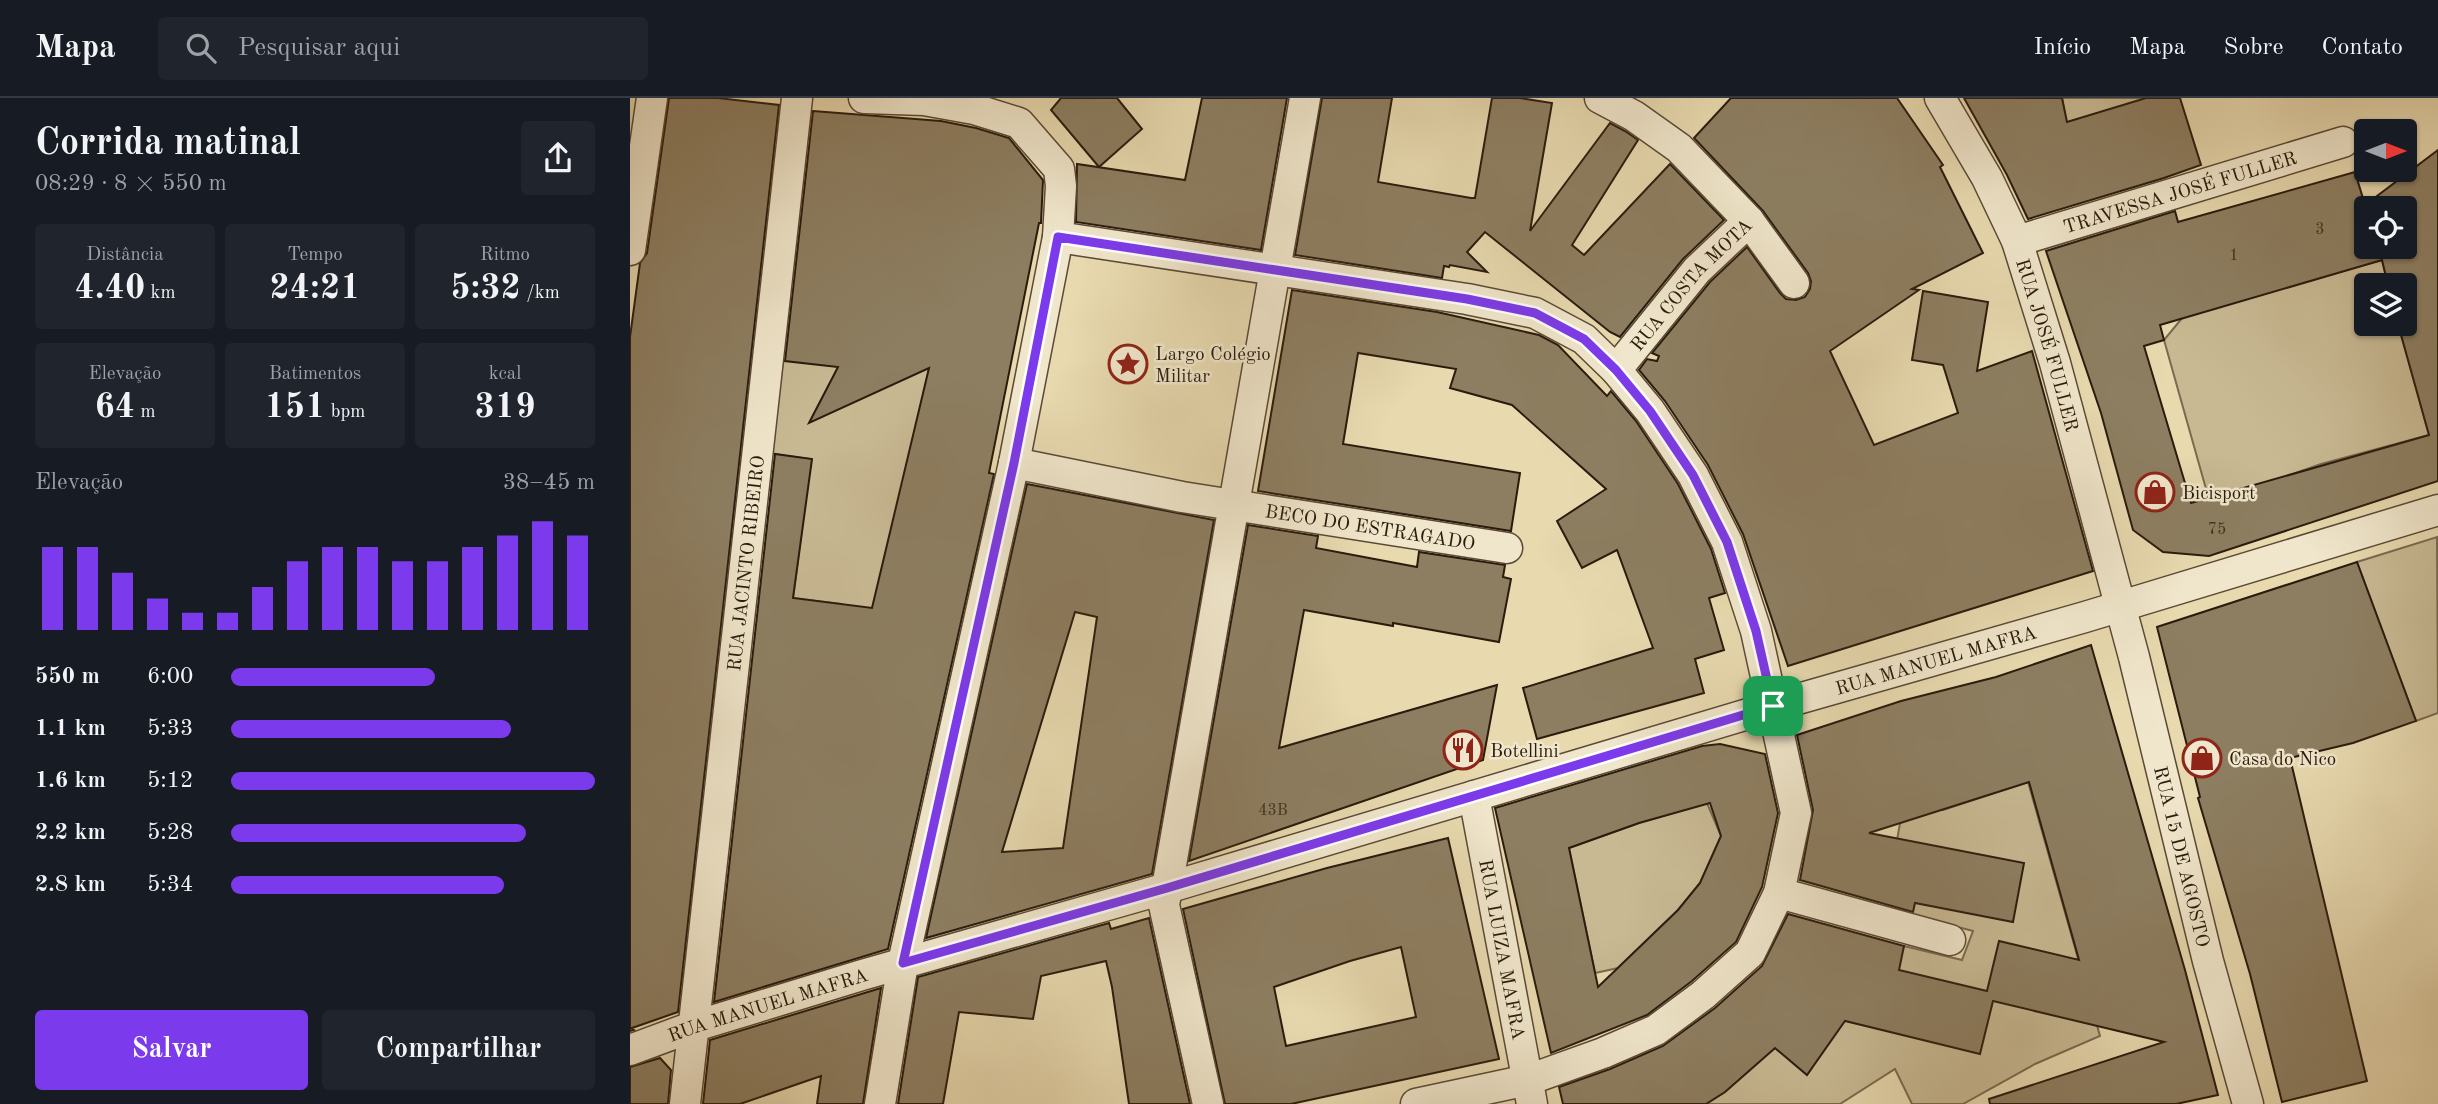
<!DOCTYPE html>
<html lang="pt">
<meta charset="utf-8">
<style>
:root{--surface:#171b24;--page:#20242c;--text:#f1f3f6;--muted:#9ea1a6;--line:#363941;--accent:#7c3aed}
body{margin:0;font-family:"Old Standard TT",serif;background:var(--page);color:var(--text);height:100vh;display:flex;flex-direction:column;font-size:26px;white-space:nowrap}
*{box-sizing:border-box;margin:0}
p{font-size:23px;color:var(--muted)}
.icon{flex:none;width:38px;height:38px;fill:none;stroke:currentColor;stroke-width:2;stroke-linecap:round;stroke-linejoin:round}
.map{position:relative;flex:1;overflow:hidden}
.side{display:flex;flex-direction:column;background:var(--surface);width:630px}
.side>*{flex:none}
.needle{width:46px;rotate:90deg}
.buttons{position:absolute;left:1724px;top:21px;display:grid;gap:14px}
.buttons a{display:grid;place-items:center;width:63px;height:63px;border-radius:7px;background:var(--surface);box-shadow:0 2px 5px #0004;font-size:35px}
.pin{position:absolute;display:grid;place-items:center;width:60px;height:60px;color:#fff;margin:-30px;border-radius:14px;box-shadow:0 4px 10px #0006}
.round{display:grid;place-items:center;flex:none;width:74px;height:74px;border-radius:7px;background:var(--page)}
.summary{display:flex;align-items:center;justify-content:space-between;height:119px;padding:0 35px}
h1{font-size:38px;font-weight:800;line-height:52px}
.figures{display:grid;grid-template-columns:repeat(3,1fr);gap:10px;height:119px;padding:7px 35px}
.figures div{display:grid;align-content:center;border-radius:7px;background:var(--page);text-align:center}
.figures b{font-size:35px;font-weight:800}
.figures small{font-size:19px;font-weight:400}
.figures p{font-size:19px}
.chart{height:196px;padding:14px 35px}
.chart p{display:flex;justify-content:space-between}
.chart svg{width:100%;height:126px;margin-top:7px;stroke:var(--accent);stroke-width:6}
.primary-button{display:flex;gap:14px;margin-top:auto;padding:14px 35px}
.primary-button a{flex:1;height:80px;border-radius:7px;background:var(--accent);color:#fff;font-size:28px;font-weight:800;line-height:80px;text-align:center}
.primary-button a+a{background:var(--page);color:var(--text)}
ul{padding:0 35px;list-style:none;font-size:23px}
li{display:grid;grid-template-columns:112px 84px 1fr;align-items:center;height:52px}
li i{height:18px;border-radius:9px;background:var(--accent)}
header{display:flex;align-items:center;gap:42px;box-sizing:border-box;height:98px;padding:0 35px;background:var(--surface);border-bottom:2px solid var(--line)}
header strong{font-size:33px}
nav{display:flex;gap:38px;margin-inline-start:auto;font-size:24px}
.search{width:490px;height:63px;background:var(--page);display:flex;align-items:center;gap:18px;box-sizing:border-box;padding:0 24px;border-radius:7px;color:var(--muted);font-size:26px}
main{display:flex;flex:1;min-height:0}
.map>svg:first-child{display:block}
.green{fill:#c8b993;stroke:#796a50;stroke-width:2}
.building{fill:#8d7e61;stroke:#2a1b0d;stroke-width:2;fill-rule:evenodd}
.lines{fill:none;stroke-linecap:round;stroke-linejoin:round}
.minor-casing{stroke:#5a4a36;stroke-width:33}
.minor{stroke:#f0e6cb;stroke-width:30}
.route-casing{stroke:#fff;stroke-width:14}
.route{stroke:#7c3aed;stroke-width:9}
.labels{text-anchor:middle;stroke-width:5;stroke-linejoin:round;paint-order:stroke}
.number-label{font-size:16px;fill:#433422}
.street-label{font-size:19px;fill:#2a1b0d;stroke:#f0e6cb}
.poi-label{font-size:19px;fill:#2a1b0d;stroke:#f0e6cb;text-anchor:start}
</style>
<header>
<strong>Mapa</strong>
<div class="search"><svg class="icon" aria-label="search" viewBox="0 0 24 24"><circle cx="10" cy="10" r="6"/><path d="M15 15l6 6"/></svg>Pesquisar aqui</div>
<nav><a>Início</a><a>Mapa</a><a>Sobre</a><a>Contato</a></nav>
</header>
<main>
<section class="side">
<div class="summary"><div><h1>Corrida matinal</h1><p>08:29 · 8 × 550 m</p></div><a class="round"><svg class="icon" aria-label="share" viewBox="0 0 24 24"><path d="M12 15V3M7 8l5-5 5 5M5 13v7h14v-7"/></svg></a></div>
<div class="figures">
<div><p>Distância</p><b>4.40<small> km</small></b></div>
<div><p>Tempo</p><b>24:21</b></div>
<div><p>Ritmo</p><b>5:32<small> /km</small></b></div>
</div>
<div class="figures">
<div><p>Elevação</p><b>64<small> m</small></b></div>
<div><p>Batimentos</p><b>151<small> bpm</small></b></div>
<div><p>kcal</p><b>319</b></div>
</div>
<div class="chart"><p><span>Elevação</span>38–45 m</p>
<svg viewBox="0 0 160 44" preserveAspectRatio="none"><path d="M5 44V15M15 44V15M25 44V24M35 44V33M45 44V38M55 44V38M65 44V29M75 44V20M85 44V15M95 44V15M105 44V20M115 44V20M125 44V15M135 44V11M145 44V6M155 44V11"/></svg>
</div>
<ul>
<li><b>550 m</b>6:00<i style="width:56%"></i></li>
<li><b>1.1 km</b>5:33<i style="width:77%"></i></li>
<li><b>1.6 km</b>5:12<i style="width:100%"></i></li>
<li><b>2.2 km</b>5:28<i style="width:81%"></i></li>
<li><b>2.8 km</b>5:34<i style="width:75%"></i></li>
</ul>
<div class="primary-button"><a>Salvar</a><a>Compartilhar</a></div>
</section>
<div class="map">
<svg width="1808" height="1006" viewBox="0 0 1808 1006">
<rect width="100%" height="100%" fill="#e8d9af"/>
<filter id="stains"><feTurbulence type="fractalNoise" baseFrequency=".00286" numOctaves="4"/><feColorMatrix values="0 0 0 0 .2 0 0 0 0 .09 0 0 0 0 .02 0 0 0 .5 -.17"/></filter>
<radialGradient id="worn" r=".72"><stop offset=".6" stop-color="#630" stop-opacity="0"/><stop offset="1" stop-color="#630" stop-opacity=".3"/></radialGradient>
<g class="green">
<path d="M1432,0H1516L1442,54Z"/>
<path d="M1752,162L1758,187H1736V226H1768L1799,337L1691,366L1580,405L1534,242L1553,219Z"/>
<path d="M313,211L276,372L239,554L211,506L163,500L181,361L142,356L153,262L205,268Z"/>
<path d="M1807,439L1808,615L1786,623L1727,464Z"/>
<path d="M1398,684L1470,938L1405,966L1333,1006H1282L1265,971L1210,1006H1076L1095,994L1145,950L1177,977L1221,907L1251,924L1274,848L1332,862L1343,833L1255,810L1272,714L1292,710L1313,712Z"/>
<path d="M1077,705L1091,738L1070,785L1048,812L988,870L965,875L939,750L1009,725Z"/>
</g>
<g class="building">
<path d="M39,0H88L149,7L48,914L2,930L4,932L0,933V239L10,165L17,155Z"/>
<path d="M431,0H487L512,31L469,69L421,12Z"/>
<path d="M572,0H657L631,152L446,124L447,66L555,82Z"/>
<path d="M692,0H762L748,84L841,100H845L862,0H890L922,5L900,133L980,25L995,33L1008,42L942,147L954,157L1040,66L1094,122L1053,161L990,239L980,234L855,134L837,154L857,174L820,167L819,169L814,168L812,180L665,157Z"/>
<path d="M1101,0H1267L1313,67L1310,69L1353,155L1282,191L1289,192L1200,253L1244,347L1328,315L1313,267L1282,262L1293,193L1358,204L1347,273L1402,253L1463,473L1158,568L1113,436L1078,367L1035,303L1009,272L1017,261L1027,263L1029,258L1022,255L1080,184L1117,149L1150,195L1156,201L1166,202L1175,199L1180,191L1181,183L1178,175L1133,113L1064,40Z"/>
<path d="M1334,0H1432L1437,24L1516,0H1550L1571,67L1534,80L1398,121L1377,77Z"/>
<path d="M183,13L311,23L346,30L379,40L413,82L411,125H409L359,375L364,376L258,851L84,904L145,356L182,361L163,500L242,510L299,270L179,325L208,269L155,263Z"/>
<path d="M1808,52V383L1579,458L1533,454L1503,432L1471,315L1416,153L1545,113L1548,124L1725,74L1735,107ZM1736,110H1774V149H1736ZM1752,162L1758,187H1774V226H1768L1799,337L1561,405L1514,248L1534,242L1530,227Z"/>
<path d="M662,192L807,214L909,237L928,247L977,298L981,293L1006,323L1048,386L1081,451L1095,495L1079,500L1094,552L1065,561L1074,595L907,641L893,590L1023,550L987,452L952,470L927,423L976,391L882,307L820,290L826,271L728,255L713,346L890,375L881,433L628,393Z"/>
<path d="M397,386L584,422L522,776L296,840ZM445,514L467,519L433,750L372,754Z"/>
<path d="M618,427L688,438L686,450L787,469L789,454L875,467L873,479L881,481L869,544L763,525V528L674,512L649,650L867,587L853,662L559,763Z"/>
<path d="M1727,464L1786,623L1723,645L1660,660L1737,983L1652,1004L1620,876L1568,700L1570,699L1527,529Z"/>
<path d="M1461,547L1555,872L1588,997L1546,1006H1360L1359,1001L1534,944L1363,903L1350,956L1215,923L1177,977L1145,950L1095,994L1076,1006H933L929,989L980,971L1033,948L1085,910L1132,868L1158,816L1274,848L1269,872L1357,893L1369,843L1449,862L1399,684L1239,735L1394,765L1383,824L1285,805L1283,814L1170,782L1183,712L1167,637L1271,603L1366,579Z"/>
<path d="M1090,646L1135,656L1148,715L1132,789L1106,844L1062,883L1017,917L921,955L865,710L1072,648ZM1080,705L1091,738L1070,785L1048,812L968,889L939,750L1009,725Z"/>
<path d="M818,740L869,961L661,1006H595L553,811L697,770ZM771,849L786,919L656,948L644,889L720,863Z"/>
<path d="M519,820L560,1006H499L482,889L476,863L411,878L403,921L329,914L313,1006H268L288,879L479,825L481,831Z"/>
<path d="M251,890L233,1006H187L191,978L110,1006H73L80,942Z"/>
<path d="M30,960L41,972L38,1006H0V969Z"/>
</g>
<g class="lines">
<defs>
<g id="minor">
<path d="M234,0L294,2L344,11L389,25L429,71L431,88L428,139L384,365L273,865L250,1006"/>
<path d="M970,0L1004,18L1049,50L1119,123L1164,185"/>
<path id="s1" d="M1310,0L1357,80L1387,143L1425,265L1504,559L1578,863L1618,1006"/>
<path d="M428,139L837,201L905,215L954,241L986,272L1020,313L1063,377L1097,444L1126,533L1166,715L1149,795L1120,855L1073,897L1026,932L973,955L898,982L786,1006"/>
<path id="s2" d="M1387,143L1713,44"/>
<path d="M0,152L22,0"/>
<path id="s3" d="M986,272L1067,172L1119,123"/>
<path id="s4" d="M384,365L552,399L877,450"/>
<path id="s5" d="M844,698L902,1006"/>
<path d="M1149,795L1320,842"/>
<path id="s6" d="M0,952L62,929L232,877L537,790L1168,601L1455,519L1808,412"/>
<path id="s7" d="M55,1006L167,0"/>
<path d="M578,1006L534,807L675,0"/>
</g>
</defs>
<use href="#minor" class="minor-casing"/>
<use href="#minor" class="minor"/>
</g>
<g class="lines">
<defs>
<path id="route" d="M428,139L837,201L905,215L954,241L986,272L1020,313L1063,377L1097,444L1126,533L1143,608L537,790L273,865L384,365Z"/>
</defs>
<use href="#route" class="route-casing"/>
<use href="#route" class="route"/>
</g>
<defs>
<symbol id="sight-ring" viewBox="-11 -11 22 22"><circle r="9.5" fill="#f0e6cb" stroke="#8f2418" stroke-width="1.5"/><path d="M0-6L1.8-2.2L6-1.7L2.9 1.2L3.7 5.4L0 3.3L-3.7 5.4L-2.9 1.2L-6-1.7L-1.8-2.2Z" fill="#8f2418"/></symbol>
<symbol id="shop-ring" viewBox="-11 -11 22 22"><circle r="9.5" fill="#f0e6cb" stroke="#8f2418" stroke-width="1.5"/><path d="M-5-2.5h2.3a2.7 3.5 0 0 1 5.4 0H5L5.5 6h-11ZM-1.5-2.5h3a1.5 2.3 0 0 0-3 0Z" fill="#8f2418"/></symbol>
<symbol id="restaurant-ring" viewBox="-11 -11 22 22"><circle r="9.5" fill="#f0e6cb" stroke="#8f2418" stroke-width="1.5"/><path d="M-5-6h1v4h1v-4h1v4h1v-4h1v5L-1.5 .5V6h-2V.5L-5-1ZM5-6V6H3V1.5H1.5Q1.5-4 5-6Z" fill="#8f2418"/></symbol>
</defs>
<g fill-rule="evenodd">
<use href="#sight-ring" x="476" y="244" width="44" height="44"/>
<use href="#shop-ring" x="1503" y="372" width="44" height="44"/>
<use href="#restaurant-ring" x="811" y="630" width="44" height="44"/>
<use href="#shop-ring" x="1550" y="638" width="44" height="44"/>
</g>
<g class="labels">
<g class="number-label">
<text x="1690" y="136">3</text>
<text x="1604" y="162">1</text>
<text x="1587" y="436">75</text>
<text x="643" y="717">43B</text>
</g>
<g class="street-label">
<text dy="7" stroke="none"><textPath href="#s2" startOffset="170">TRAVESSA JOSÉ FULLER</textPath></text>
<text dy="7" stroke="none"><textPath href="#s3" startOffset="114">RUA COSTA MOTA</textPath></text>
<text dy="7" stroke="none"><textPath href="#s1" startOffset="271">RUA JOSÉ FULLER</textPath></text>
<text dy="7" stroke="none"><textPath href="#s4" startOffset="362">BECO DO ESTRAGADO</textPath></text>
<text dy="7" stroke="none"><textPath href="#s7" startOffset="544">RUA JACINTO RIBEIRO</textPath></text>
<text dy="7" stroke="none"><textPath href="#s6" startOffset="1363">RUA MANUEL MAFRA</textPath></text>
<text dy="7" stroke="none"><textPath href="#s1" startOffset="800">RUA 15 DE AGOSTO</textPath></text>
<text dy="7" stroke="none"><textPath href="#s5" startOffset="156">RUA LUIZA MAFRA</textPath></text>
<text dy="7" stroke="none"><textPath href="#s6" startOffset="145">RUA MANUEL MAFRA</textPath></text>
</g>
<g class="poi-label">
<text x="525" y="262">Largo Colégio<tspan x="525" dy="22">Militar</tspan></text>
<text x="1552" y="401">Bicisport</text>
<text x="860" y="659">Botellini</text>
<text x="1599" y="667">Casa do Nico</text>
</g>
</g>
<rect width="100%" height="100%" filter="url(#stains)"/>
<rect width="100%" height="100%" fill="url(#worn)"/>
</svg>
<div class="buttons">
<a><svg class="needle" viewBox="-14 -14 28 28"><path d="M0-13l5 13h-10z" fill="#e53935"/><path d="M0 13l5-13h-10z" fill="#9ea1a6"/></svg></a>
<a><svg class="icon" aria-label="locate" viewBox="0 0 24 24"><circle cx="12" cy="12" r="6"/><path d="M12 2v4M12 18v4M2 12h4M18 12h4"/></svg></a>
<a><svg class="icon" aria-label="layers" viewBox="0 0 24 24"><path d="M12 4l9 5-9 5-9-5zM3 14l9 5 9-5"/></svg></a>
</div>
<div class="pin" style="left:1143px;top:608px;background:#1e9e55"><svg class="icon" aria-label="arrive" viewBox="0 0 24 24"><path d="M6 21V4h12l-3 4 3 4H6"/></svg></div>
</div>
</main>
